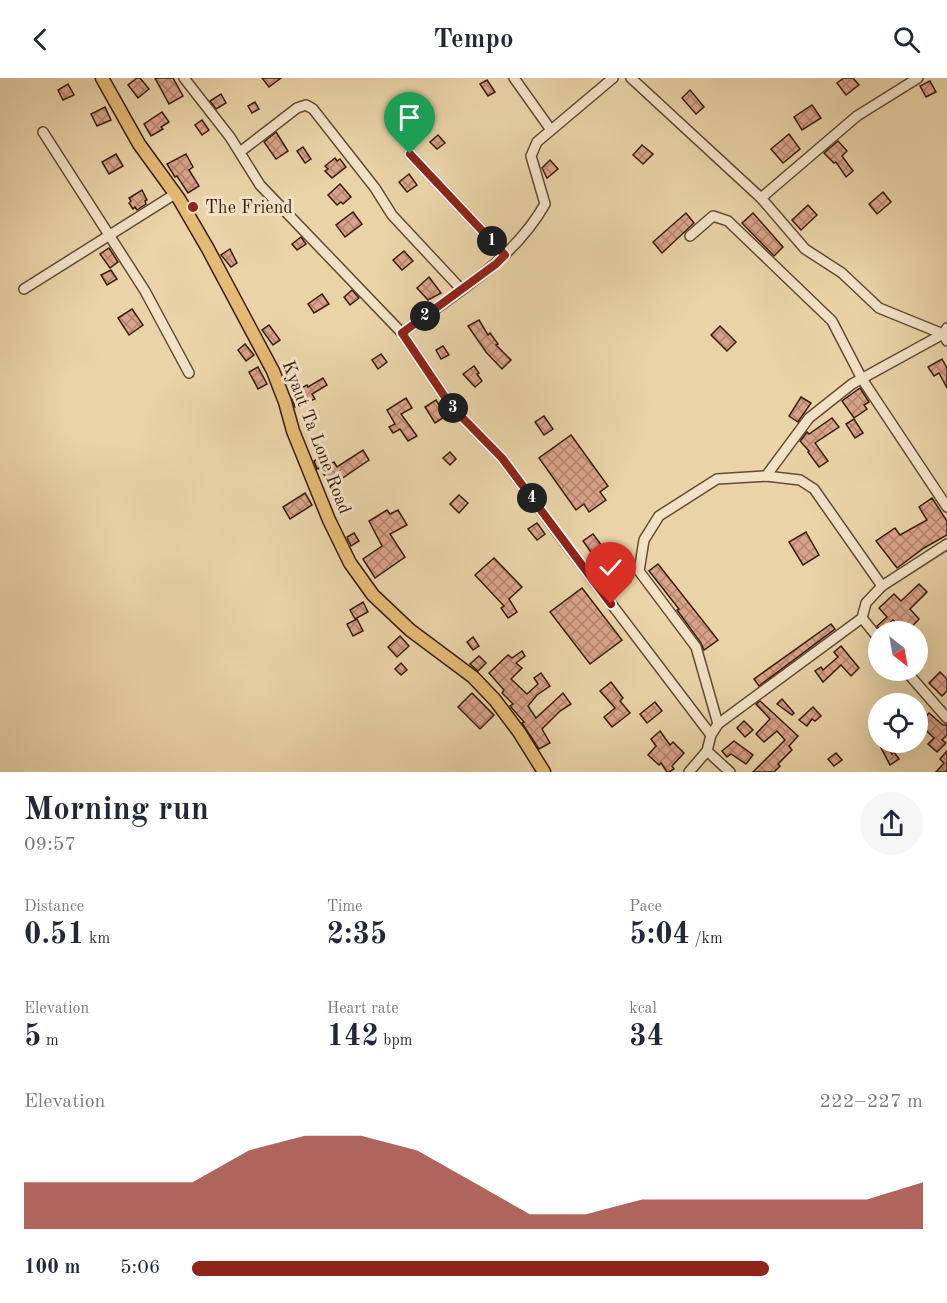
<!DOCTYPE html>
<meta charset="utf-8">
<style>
:root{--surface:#fff;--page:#f6f6f7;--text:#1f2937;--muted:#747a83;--accent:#8f2418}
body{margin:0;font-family:"Old Standard TT",serif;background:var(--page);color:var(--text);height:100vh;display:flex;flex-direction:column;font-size:22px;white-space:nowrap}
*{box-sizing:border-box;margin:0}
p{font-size:20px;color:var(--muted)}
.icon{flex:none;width:33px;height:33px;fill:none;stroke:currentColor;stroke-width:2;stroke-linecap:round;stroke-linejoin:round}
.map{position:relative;height:694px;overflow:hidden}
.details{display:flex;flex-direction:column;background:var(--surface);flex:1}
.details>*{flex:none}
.needle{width:39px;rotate:149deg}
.tools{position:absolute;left:868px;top:543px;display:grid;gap:12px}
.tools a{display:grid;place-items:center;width:60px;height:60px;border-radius:50%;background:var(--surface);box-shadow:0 6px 24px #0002;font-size:30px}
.pin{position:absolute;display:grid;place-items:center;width:51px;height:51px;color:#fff;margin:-62px -26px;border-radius:50% 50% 50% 0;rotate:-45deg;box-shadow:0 0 6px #0007}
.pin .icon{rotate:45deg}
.km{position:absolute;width:30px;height:30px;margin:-15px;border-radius:50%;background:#222;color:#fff;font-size:16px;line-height:30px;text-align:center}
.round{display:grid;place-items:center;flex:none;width:63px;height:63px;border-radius:32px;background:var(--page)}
.summary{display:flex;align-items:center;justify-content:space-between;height:102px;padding:0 24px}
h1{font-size:33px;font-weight:700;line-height:45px}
.stats{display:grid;grid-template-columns:repeat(3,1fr);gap:9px;height:102px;padding:6px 24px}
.stats div{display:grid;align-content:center}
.stats b{font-size:30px;font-weight:700}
.stats small{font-size:16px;font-weight:400}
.stats p{font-size:16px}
.chart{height:168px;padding:12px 24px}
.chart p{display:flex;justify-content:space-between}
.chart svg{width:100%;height:108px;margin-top:6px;fill:var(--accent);opacity:.7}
ul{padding:0 24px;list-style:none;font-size:20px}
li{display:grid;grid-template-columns:96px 72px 1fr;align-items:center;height:45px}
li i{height:15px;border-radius:8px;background:var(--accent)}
header{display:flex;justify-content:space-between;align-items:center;height:78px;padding:0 24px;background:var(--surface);font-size:27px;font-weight:700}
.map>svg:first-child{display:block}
.building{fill:url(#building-cross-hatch);stroke:#381e0c;stroke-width:1.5}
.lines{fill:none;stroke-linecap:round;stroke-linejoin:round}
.minor-casing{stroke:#644b33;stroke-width:12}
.major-casing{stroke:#381e0c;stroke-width:15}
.minor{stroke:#f1e2c6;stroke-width:9}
.major{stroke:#e4ba74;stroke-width:12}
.route-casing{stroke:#fff;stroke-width:12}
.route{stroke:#8f2418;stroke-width:8}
.poi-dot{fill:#8f2418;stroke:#f1e2c6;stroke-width:2}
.labels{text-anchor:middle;stroke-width:6;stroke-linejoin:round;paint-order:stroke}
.poi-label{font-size:18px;fill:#381e0c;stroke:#f1e2c6;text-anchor:start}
.street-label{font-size:18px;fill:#381e0c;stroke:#f1e2c6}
</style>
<header><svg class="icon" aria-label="back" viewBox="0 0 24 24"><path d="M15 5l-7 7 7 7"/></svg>Tempo<svg class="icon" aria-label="search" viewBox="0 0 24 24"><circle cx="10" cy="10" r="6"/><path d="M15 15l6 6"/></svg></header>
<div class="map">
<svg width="947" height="694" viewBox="0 0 947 694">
<defs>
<pattern id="building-cross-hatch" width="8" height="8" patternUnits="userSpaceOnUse" patternTransform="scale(1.5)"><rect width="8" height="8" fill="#d9a389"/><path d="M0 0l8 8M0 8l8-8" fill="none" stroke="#b1846e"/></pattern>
</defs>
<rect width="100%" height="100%" fill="#e9d3a7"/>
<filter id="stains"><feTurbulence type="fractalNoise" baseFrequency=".00333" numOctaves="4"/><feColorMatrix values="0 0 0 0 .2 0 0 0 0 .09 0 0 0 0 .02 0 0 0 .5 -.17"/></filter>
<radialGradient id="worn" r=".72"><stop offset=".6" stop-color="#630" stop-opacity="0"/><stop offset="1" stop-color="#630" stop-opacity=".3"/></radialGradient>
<g class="building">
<path d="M137,0H140L149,11L138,20L128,7Z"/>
<path d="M155,0H173L183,18L169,26Z"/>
<path d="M262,0H281L269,9Z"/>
<path d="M844,0H853L859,7L846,17L837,5Z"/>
<path d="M487,2L495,14L488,18L480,6Z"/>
<path d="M930,3L936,14L926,19L920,8Z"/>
<path d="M68,6L74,17L63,22L58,12Z"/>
<path d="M690,12L704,29L696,36L682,20Z"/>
<path d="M221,16L226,25L216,31L210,23Z"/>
<path d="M255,24L259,31L252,35L248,28Z"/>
<path d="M812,27L821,40L802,52L794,39Z"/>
<path d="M105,29L111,42L97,48L91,36Z"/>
<path d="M162,34L169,44L161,49L163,51L151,58L144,46Z"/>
<path d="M202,42L209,52L202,57L195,47Z"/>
<path d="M276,54L288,73L276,81L264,64Z"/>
<path d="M789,56L800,71L783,85L771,71Z"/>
<path d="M438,57L445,65L437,71L430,64Z"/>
<path d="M838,63L847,73L842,78L853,93L846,99L836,84L834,85L824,75Z"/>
<path d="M642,67L653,76L643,86L633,77Z"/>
<path d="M303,69L311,81L305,85L297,73Z"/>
<path d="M116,76L123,88L109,96L102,84Z"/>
<path d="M186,76L193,89L189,92L199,108L188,115L177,98L175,99L167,86Z"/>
<path d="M335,80L337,83L340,81L346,89L332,100L325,93L328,91L325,88Z"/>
<path d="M550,82L558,91L547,100L542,90Z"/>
<path d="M409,96L417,107L407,114L399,104Z"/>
<path d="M340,106L351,119L343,126L341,124L337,127L328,117Z"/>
<path d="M142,112L147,122L145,123L146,126L137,132L135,129L133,131L129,125L131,123L129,120Z"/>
<path d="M883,114L891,124L877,136L869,126Z"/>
<path d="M808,127L817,137L801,152L792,142Z"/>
<path d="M353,134L362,146L345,159L336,147Z"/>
<path d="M686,135L694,145L662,175L653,164Z"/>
<path d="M753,135L783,169L774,178L742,145Z"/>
<path d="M301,159L306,166L297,172L292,166Z"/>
<path d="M109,170L118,184L110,190L100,176Z"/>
<path d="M230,171L237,185L231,189L221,177Z"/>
<path d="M404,173L413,183L402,192L393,182Z"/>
<path d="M111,192L117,201L107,207L101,197Z"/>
<path d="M429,199L441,215L428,222L417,210Z"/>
<path d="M352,212L359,220L350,227L344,219Z"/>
<path d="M322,216L329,226L314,235L308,226Z"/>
<path d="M132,231L143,247L129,257L118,240Z"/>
<path d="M479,242L488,257L490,255L498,266L496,267L511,282L502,291L486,274L468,248Z"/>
<path d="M269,247L280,262L273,267L262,252Z"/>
<path d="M720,248L736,264L727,273L711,257Z"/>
<path d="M245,266L254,277L246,283L238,272Z"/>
<path d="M443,268L449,277L441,281L436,272Z"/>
<path d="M381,276L387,284L378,291L372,282Z"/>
<path d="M942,281L947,290V310L939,295L934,298L928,289Z"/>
<path d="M474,288L479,295L477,296L482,303L475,309L463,296Z"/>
<path d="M258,289L267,306L258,311L249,294Z"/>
<path d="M323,300L327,307L312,316L315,321L295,329L292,320L299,317L297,312L307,307L308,309Z"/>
<path d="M860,310L869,324L864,327L867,331L854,340L842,323Z"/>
<path d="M801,319L811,325L798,344L789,338Z"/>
<path d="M406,320L412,330L401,336L417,358L408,363L400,351L393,355L389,349L395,346L387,332Z"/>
<path d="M436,322L446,338L435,345L425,329Z"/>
<path d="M544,338L553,351L544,357L535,344Z"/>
<path d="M832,340L839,349L815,365L828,383L819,389L808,374L809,373L800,363L807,354L809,356Z"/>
<path d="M854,341L863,355L855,360L846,346Z"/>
<path d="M571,357L608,408L600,414L606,422L589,434L584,426L576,432L539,380Z"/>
<path d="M363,372L369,382L331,408L320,390L317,391L314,383L322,378L327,388L334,384L337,389Z"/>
<path d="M450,374L456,381L450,387L443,380Z"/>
<path d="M305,415L312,427L290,441L283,429Z"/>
<path d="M459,417L468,425L459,435L450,426Z"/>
<path d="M932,420L947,443V457L924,470L897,490L876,463L895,450L900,457L927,442L919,429Z"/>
<path d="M387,432L390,436L398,432L407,447L390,456L405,479L375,500L363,481L382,468L369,443Z"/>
<path d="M537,445L545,456L537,462L528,451Z"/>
<path d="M806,454L819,477L803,487L789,464Z"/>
<path d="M354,455L359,463L351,468L347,459Z"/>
<path d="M593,456L605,472L595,480L583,463Z"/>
<path d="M494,480L522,509L509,521L517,534L508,540L501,530L504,528L475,497Z"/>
<path d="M658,486L718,562L704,572L701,565L677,532L679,531L649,493Z"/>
<path d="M601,488L616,506L609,512L595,493Z"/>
<path d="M919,506L927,514L910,531L919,541L907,554L893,542L881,553L877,548L887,539L879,530L894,516L901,523Z"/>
<path d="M582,510L622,562L590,586L550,534Z"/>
<path d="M363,524L368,534L355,541L350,532Z"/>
<path d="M357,541L363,553L353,558L347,546Z"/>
<path d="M831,546L835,551L759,608L754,601Z"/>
<path d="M400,558L409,568L397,579L388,569Z"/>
<path d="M473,559L479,568L473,572L467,564Z"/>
<path d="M841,568L859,590L851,598L841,587L823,604L815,593L821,589L823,592L838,579L834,574Z"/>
<path d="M522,573L525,578L516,585L522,590L511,601L527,616L538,606L534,600L541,595L550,608L537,617L528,628L536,640L563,615L571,626L560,633L542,651L550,665L539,671L522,645L524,644L510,628L513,626L502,615L504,612L489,595L508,577L512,580Z"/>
<path d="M479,578L486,585L478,593L470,586Z"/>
<path d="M401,585L407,592L401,597L395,591Z"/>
<path d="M940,594L947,601V613L942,618L929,605Z"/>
<path d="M611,604L623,620L620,623L630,635L612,649L604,639L615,630L600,613Z"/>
<path d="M472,615L494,637L480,651L458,629Z"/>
<path d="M782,621L794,635L792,637L777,626Z"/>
<path d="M760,623L798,658L789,668L792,672L778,686L780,688L774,694H753L785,662L777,653L764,664L756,656L770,641L756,626Z"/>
<path d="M655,624L662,633L647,645L640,636Z"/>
<path d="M813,629L821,638L815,643L812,641L807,648L799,642Z"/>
<path d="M929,635L943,647H947V657L942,662L946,665L937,674L928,666L934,660L919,646Z"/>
<path d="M744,643L753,652L745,659L737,650Z"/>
<path d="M660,653L670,667L673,664L684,675L672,688L674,691L669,694H667L661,685L659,687L648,677L656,668L651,661Z"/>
<path d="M734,663L753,677L746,686L731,676L727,679L722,673Z"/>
<path d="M878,664H885L892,676L894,674L899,681L890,687Z"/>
<path d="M947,673V694H936L944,685L940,681Z"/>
<path d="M836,675L842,682L834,688L828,681Z"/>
</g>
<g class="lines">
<defs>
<g id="minor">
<path d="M184,0L230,59L260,107L402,255L451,328L502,380L562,461L711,657"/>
<path d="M514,0L551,52"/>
<path d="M631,0L761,120L805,171L842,195L879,230L943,256L947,263"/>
<path d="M43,54L145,213L189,295"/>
<path d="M240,74L297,30L306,27L313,31L375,110L392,137L461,211"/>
<path d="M410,76L505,177"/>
<path d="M761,120L857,38L918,0"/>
<path d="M690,158L713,138L728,143L832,243L862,301L947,429"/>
<path d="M24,211L175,116"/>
<path d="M402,255C453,217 513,183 545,126L531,78L537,64L613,0"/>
<path d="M766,398L809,340L852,306L943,256L947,250"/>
<path d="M862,540L879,561"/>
<path d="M905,592L947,640"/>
<path d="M718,646L696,569L639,493L644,462L659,438L717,401L766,398L800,402L814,411L882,508"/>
<path d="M707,673L711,657L718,646L862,540L866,525L882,508L947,466"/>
<path d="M689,694L707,673L730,694"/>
</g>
<path id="major" d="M102,0L139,66L179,121L208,171L273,293L285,324L293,353L329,442L350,485L373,517L410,552L473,599L495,622L519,654L544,694"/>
</defs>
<use href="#minor" class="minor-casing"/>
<use href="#major" class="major-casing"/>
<use href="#minor" class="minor"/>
<use href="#major" class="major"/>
</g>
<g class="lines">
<defs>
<path id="route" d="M410,76L505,177L496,186L402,255L451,328L502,380L611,526"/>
</defs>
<use href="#route" class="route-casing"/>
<use href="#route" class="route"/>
</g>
<circle class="poi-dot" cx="193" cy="129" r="6"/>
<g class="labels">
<g class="poi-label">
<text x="205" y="135">The Friend</text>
</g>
<g class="street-label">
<text transform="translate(317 359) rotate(69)" y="6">Kyaut Ta Lone Road</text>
</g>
</g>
<rect width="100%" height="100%" filter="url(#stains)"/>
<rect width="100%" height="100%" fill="url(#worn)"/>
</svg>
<div class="tools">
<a><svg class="needle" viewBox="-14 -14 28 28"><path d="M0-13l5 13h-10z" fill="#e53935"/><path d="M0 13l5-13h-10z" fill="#747a83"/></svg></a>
<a><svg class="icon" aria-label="locate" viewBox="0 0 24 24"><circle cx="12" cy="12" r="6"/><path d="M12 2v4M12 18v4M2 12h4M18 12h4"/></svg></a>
</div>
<div class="pin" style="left:410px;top:76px;background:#1e9e55"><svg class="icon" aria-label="arrive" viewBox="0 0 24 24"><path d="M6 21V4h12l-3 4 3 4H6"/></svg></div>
<div class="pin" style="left:611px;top:526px;background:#d93025"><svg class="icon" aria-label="check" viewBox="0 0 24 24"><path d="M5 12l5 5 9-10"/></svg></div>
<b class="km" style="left:492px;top:163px">1</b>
<b class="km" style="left:425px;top:238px">2</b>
<b class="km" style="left:453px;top:330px">3</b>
<b class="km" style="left:532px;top:420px">4</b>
</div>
<section class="details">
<div class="summary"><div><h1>Morning run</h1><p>09:57</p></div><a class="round"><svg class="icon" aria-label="share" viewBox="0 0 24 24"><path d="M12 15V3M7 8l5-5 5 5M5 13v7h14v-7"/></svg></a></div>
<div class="stats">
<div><p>Distance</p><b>0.51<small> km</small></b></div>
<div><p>Time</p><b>2:35</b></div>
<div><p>Pace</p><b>5:04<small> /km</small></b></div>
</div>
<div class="stats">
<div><p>Elevation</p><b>5<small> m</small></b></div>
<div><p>Heart rate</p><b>142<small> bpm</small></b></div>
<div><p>kcal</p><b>34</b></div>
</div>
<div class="chart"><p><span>Elevation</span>222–227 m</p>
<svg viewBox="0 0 160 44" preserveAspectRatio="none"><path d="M0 44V25L10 25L20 25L30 25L40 12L50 6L60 6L70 12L80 25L90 38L100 38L110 32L120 32L130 32L140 32L150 32L160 25V44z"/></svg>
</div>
<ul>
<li><b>100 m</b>5:06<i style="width:79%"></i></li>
</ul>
</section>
